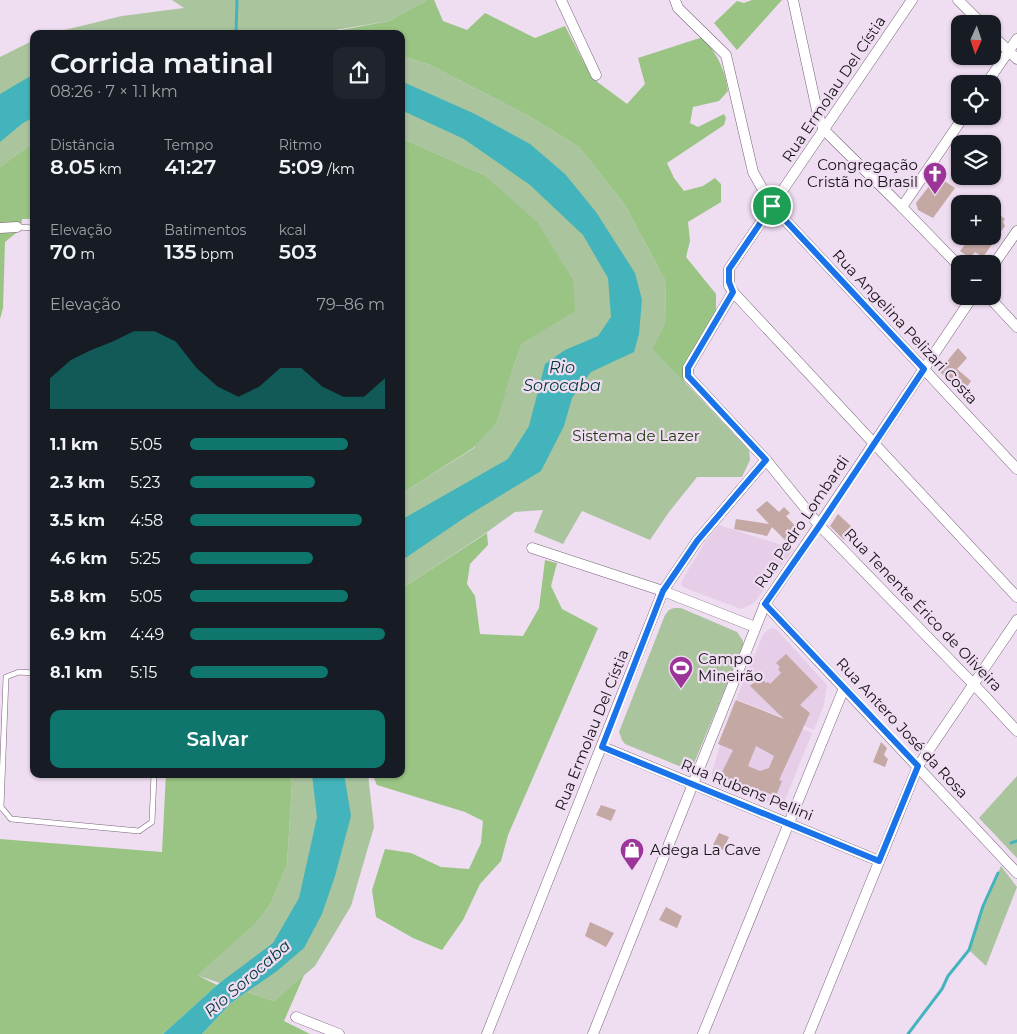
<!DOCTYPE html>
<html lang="pt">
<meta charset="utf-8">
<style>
:root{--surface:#171b24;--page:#20242c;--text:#f1f3f6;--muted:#9ea1a6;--accent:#0f766e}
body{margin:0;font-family:Montserrat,sans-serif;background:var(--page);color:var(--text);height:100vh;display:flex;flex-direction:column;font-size:19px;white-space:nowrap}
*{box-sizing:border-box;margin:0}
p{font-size:16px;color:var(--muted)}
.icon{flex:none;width:28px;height:28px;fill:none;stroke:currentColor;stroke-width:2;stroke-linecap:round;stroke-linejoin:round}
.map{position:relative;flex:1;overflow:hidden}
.details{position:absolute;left:30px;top:30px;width:375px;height:748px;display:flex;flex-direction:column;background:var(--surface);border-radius:10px;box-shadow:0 1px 4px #0004}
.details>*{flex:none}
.needle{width:32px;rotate:183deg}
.fabs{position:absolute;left:951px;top:15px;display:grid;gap:10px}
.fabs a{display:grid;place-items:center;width:50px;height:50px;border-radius:10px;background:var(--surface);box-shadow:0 1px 4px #0004;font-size:25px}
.pin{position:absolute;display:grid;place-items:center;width:42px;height:42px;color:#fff;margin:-21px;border:2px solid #fff;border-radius:50%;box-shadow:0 1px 5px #0007}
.round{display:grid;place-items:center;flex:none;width:52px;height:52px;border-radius:10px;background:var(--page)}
.head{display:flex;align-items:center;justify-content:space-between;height:85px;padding:0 20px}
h1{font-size:28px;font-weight:600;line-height:38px}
.figures{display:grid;grid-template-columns:repeat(3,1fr);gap:8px;height:85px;padding:5px 20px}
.figures div{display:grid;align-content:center}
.figures b{font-size:21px;font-weight:600}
.figures small{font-size:14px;font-weight:400}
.figures p{font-size:14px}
.chart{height:140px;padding:10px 20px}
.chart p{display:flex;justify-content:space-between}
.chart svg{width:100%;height:90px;margin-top:5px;fill:var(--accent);opacity:.7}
.primary-button{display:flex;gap:10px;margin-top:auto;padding:10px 20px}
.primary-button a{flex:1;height:58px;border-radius:10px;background:var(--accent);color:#fff;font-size:20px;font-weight:600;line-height:58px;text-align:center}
ul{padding:0 20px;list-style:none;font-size:16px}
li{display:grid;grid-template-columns:80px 60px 1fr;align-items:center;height:38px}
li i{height:12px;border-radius:6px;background:var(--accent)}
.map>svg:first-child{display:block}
.built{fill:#e6cee8}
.green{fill:#aac49e}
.forest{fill:#99c483}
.water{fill:#43b4bb}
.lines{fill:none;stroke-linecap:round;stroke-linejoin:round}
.stream{stroke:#43b4bb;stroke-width:3}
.building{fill:#c4a8a4;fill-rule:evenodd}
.service-casing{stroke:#766677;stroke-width:6}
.minor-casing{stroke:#766677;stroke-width:11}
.service{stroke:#fff;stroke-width:5}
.minor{stroke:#fff;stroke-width:10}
.route-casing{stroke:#fff;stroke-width:10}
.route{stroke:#1a73e8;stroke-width:6}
.labels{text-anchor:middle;stroke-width:4.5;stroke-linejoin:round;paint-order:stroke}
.street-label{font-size:15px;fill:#181218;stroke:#efddf1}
.poi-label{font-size:15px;fill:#181218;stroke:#efddf1;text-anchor:start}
.park-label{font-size:15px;fill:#1e390c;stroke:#efddf1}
.water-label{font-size:16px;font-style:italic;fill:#01383b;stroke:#efddf1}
</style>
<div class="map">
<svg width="1017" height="1034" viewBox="0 0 1017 1034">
<rect width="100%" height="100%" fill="#efddf1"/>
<g class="built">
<path d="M719,525L794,549L754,603L741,609L688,589L682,586L681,582L705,542Z"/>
<path d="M772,628L776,629L827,685L824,704L814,730L736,699L763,635L768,630Z"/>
<path d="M734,700L812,733L785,800L779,804L771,803L714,780L712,777V772Z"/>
</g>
<g class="green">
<path d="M172,0H427L389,21L323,32L327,34H48L122,16L184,8Z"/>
<path d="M34,40V142L0,167V57Z"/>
<path d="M401,56L430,65L529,116L579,147L625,205L666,282L665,323L654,349L749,450L750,460L742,477H697L669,512L650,540L582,511L563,544L534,532L543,510L515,512L483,535L401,589V494L474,448L512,370L522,344L575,310L484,175L401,138Z"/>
<path d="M674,608H681L737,632L743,641V646L694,763L692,766L684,768L625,744L622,740L619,732L665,615L669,610Z"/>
<path d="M289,774H368L374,827L351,906L315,966L274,1001L196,975L257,922L271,903L287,865L292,783Z"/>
<path d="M1017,776V858L979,818Z"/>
<path d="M1001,866L1017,887L986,966L969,950L983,906Z"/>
</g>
<g class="forest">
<path d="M427,0H434L443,21L467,30L485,13L535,38L565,26L592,78L627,104L645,84L638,58L703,37C718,57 724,66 728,91L719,101L693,107L690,123L698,127L724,114L726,118L724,125L667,163L674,178L684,191L703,186L715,178L721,184V202L688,222L690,241L686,257L716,294V313L685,369L684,382L653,349L665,323L666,282L625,205L579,147L529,116L430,65L401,56V34H328L321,32L341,30L389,21Z"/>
<path d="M752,0H782L737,50L714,23L737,1L744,3Z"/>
<path d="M401,138L484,175L537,222L573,280L575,311L522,344L512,370L496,423L473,448L401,494Z"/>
<path d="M34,142V219H22L21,229L5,242L3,308L0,319V167Z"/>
<path d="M487,533L488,545L470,564L467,584L475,596L480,634L523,636L539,608L545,560L557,563L551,586L562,609L598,628L508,835L501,861L480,884L463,920L442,950L413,938L376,917L372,890L385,849L411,853L441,867L469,869L481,843L483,821L465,812L377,785L372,774H401V589Z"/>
<path d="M166,774H289L292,783L287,865L271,903L257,922L197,975L217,985L163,1034H0V839L162,852Z"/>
<path d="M304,975L284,1021L310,1034H202L231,1003L247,992L274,1001Z"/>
</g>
<g class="water">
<path d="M34,74V117L23,123L0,142V94Z"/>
<path d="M401,81L475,114L530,144L565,174L596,212L635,273L642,300L639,334L634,352L591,372L572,398L564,426L541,471L467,516L401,561V520L508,459L529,426L545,364L565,350L598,336L611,317L608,278L583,235L530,185L464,139L401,110Z"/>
<path d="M312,774H344L351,816L335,876L322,914L304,948L277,971L231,1003L202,1034H163L217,985L273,943L299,898L317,817Z"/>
</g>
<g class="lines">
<g class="stream">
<path d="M236,34L237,0"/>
<path d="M1011,843L1017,841"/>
<path d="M908,1034L942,989L948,976L969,950L983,906L998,873"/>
</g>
</g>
<g class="building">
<path d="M937,176L955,188L933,218L918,210L916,203Z"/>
<path d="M996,212L1005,219L1003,222L1005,226L983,257L975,252L970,258L960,251L971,236H992V215Z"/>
<path d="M958,348L967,358L957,369L971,381L962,394L939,371Z"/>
<path d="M767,501L779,512L784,507L790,513L786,516L798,529L786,541L772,527L767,536L734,529L736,519L769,524L756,510Z"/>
<path d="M838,514L854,529L844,540L830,526Z"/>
<path d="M786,654L818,687L800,705L810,713L779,780L782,781L776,796L720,776L733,750L718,744L736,700L784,719L750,686L760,677L766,683L768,682L770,684L781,673L778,669L780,667L776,663ZM756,746L774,756L769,768L760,771L748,766Z"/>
<path d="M881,742L887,748L884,755L888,759L885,767L873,762Z"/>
<path d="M601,805L616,810L611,821L596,815Z"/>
<path d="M719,833L729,837L723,850L713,845Z"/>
<path d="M666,907L682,916L677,928L659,920Z"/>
<path d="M590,922L614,933L606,947L585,936Z"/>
</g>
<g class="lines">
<defs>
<g id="service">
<path d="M17,227L34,228"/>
<path d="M34,673L19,672L6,677L1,807L11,819L139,831L152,822L154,774"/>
</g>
<g id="minor">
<path d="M561,0L596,75"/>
<path d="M675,0L678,8L726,55L753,172L772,206L1017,469"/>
<path d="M793,0L818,115L824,130L902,207L960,267"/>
<path d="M912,0L729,269V286L733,292L1017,597"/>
<path d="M958,0L982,24"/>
<path d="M992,35L1017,59"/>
<path d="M986,84L1017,39"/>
<path d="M902,207L964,116"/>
<path d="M0,228L17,227"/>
<path d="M992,267L1017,231"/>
<path d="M733,292L688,368V376L766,460L819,525L980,691L1017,731"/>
<path d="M988,296L1017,327"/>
<path d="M532,548L663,591L755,627"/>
<path d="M765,604L1017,873"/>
<path d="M603,747L879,861"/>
<path d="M296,1017L339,1034"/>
<path d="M487,1034L663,591L697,541L766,460"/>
<path d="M593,1034L765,604L819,525L973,296"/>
<path d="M703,1034L844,688"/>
<path d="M809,1034L918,766L1017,620"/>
</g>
</defs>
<use href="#service" class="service-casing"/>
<use href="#minor" class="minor-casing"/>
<use href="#service" class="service"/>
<use href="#minor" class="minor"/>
</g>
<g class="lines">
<defs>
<path id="route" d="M772,206L924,369L820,525L765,604L918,766L879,861L602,747L663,591L697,541L766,460L688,376V368L733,292L729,282V269Z"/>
</defs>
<use href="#route" class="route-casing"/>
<use href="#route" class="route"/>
</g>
<defs>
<symbol id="church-pin" viewBox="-11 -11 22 30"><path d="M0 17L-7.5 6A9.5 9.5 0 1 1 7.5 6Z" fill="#9c3598" stroke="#efddf1"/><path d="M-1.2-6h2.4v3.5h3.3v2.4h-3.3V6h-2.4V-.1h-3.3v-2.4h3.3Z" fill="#fff"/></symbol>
<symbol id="stadium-pin" viewBox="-11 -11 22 30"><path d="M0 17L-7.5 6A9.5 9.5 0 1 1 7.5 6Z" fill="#9c3598" stroke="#efddf1"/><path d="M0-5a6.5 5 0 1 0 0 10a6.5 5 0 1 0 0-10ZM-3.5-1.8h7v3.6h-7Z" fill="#fff"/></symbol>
<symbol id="shop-pin" viewBox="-11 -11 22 30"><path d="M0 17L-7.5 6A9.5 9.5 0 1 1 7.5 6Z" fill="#9c3598" stroke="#efddf1"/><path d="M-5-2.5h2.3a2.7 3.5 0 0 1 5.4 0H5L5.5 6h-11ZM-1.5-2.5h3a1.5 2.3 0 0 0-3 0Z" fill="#fff"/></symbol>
</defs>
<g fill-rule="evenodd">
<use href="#church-pin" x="921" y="160" width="28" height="38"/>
<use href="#stadium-pin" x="667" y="654" width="28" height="38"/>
<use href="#shop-pin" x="618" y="836" width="28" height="38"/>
</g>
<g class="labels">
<g class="street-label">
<text transform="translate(834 89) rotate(-56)" y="5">Rua Ermolau Del Cístia</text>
<text transform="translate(905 327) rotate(47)" y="5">Rua Angelina Pelizari Costa</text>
<text transform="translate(802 522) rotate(-56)" y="5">Rua Pedro Lombardi</text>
<text transform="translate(923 610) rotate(46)" y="5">Rua Tenente Érico de Oliveira</text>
<text transform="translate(902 728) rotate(47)" y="5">Rua Antero José da Rosa</text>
<text transform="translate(592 730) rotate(-68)" y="5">Rua Ermolau Del Cístia</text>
<text transform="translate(747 790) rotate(22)" y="5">Rua Rubens Pellini</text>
</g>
<g class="poi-label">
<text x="918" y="170" text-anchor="end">Congregação<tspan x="918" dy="17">Cristã no Brasil</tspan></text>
<text x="698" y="664">Campo<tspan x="698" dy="17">Mineirão</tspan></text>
<text x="650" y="855">Adega La Cave</text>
</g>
<g class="park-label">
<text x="636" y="441">Sistema de Lazer</text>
</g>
<g class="water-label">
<text x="562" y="373">Rio<tspan x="562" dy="18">Sorocaba</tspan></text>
<text transform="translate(247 978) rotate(-41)" y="6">Rio Sorocaba</text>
</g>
</g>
</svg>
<div class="fabs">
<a><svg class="needle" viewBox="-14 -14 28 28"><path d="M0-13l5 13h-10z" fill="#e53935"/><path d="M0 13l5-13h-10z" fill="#9ea1a6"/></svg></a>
<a><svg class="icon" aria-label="locate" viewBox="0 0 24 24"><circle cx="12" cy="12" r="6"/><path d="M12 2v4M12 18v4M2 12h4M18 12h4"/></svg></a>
<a><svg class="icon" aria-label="layers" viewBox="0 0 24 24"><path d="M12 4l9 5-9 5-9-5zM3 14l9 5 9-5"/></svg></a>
<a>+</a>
<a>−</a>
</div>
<div class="pin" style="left:772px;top:206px;background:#1e9e55"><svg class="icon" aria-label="arrive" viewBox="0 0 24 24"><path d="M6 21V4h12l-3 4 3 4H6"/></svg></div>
<section class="details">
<div class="head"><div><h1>Corrida matinal</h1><p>08:26 · 7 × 1.1 km</p></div><a class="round"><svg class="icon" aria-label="share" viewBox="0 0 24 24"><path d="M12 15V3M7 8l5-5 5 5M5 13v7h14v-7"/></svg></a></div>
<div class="figures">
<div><p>Distância</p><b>8.05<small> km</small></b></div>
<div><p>Tempo</p><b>41:27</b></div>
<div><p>Ritmo</p><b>5:09<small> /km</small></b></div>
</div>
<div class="figures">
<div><p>Elevação</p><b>70<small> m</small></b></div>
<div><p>Batimentos</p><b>135<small> bpm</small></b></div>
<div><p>kcal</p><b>503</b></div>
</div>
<div class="chart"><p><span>Elevação</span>79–86 m</p>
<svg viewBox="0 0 160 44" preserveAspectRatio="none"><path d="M0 44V29L10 20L20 15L30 11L40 6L50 6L60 11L70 24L80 33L90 38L100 33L110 24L120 24L130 33L140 38L150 38L160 29V44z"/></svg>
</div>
<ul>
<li><b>1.1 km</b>5:05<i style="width:81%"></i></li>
<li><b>2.3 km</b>5:23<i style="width:64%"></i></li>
<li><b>3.5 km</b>4:58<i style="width:88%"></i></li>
<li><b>4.6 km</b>5:25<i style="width:63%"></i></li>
<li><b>5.8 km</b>5:05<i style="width:81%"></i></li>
<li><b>6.9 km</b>4:49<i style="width:100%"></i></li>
<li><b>8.1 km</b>5:15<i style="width:71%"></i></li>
</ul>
<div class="primary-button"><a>Salvar</a></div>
</section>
</div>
